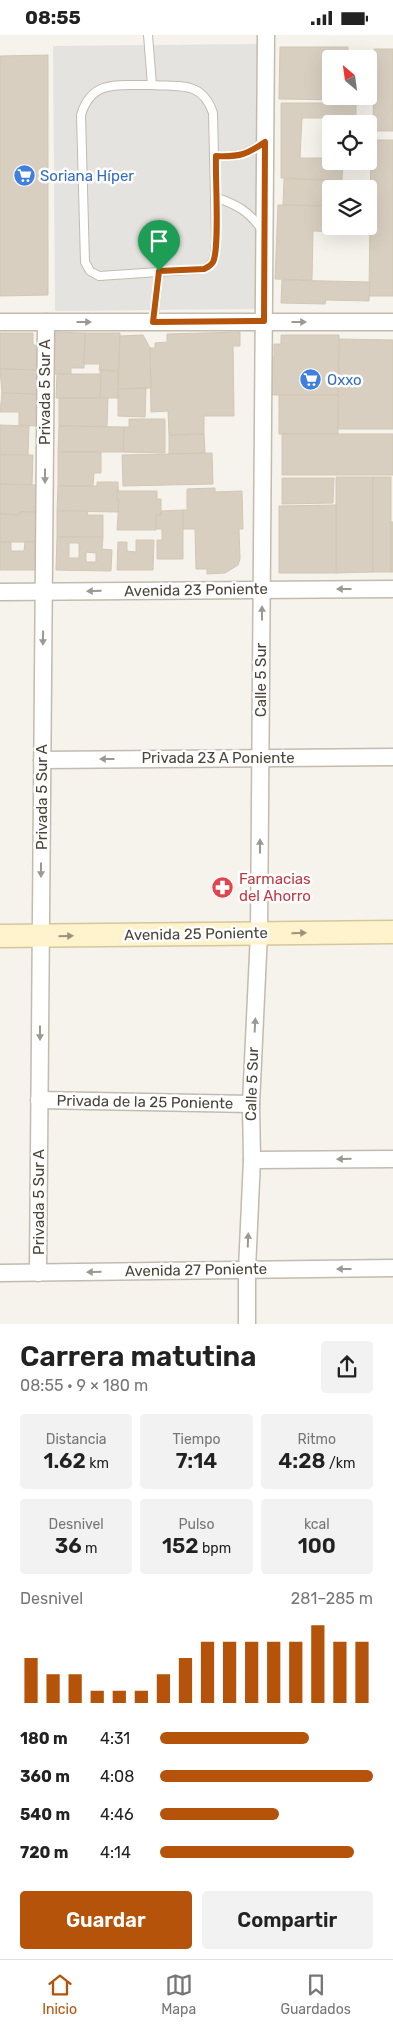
<!DOCTYPE html>
<html lang="es">
<meta charset="utf-8">
<style>
:root{--surface:#fff;--page:#f2f2f2;--text:#222;--muted:#767676;--line:#e0e0e0;--accent:#b45309}
body{margin:0;font-family:Rubik,sans-serif;background:var(--page);color:var(--text);height:100vh;display:flex;flex-direction:column;font-size:19px;white-space:nowrap}
*{box-sizing:border-box;margin:0}
p{font-size:16px;color:var(--muted)}
.icon{flex:none;width:28px;height:28px;fill:none;stroke:currentColor;stroke-width:2;stroke-linecap:round;stroke-linejoin:round}
.map{position:relative;height:1289px;overflow:hidden}
.details{display:flex;flex-direction:column;background:var(--surface);flex:1}
.details>*{flex:none}
.needle{width:32px;rotate:331deg}
.fabs{position:absolute;left:322px;top:15px;display:grid;gap:10px}
.fabs a{display:grid;place-items:center;width:55px;height:55px;border-radius:5px;background:var(--surface);box-shadow:0 5px 20px #0002;font-size:25px}
.pin{position:absolute;display:grid;place-items:center;width:42px;height:42px;color:#fff;margin:-51px -21px;border-radius:50% 50% 50% 0;rotate:-45deg;box-shadow:0 0 5px #0007}
.pin .icon{rotate:45deg}
.round{display:grid;place-items:center;flex:none;width:52px;height:52px;border-radius:5px;background:var(--page)}
.headline{display:flex;align-items:center;justify-content:space-between;height:85px;padding:0 20px}
h1{font-size:28px;font-weight:600;line-height:38px}
.stats{display:grid;grid-template-columns:repeat(3,1fr);gap:8px;height:85px;padding:5px 20px}
.stats div{display:grid;align-content:center;border-radius:5px;background:var(--page);text-align:center}
.stats b{font-size:21px;font-weight:600}
.stats small{font-size:14px;font-weight:400}
.stats p{font-size:14px}
.chart{height:140px;padding:10px 20px}
.chart p{display:flex;justify-content:space-between}
.chart svg{width:100%;height:90px;margin-top:5px;stroke:var(--accent);stroke-width:6}
.cta{display:flex;gap:10px;margin-top:auto;padding:10px 20px}
.cta a{flex:1;height:58px;border-radius:5px;background:var(--accent);color:#fff;font-size:20px;font-weight:600;line-height:58px;text-align:center}
.cta a+a{background:var(--page);color:var(--text)}
ul{padding:0 20px;list-style:none;font-size:16px}
li{display:grid;grid-template-columns:80px 60px 1fr;align-items:center;height:38px}
li i{height:12px;border-radius:6px;background:var(--accent)}
.status{display:flex;justify-content:space-between;align-items:center;height:35px;padding:0 25px;background:var(--surface);direction:ltr}
.status svg{height:14px;fill:currentColor}
.tab-bar{display:flex;justify-content:space-around;align-items:center;height:70px;border-top:1px solid var(--line);background:var(--surface);font-size:14px;color:var(--muted)}
.tab-bar a{display:grid;justify-items:center;gap:2px}
.tab-bar .selected{color:var(--accent)}
.map>svg:first-child{display:block}
.parking{fill:#e5e3e0}
.building{fill:#d8cfc1;stroke:#d3c7b4;fill-rule:evenodd}
.lines{fill:none;stroke-linecap:round;stroke-linejoin:round}
.lane-casing{stroke:#c2bbae;stroke-width:10}
.street-casing{stroke:#c2bbae;stroke-width:19}
.secondary-casing{stroke:#d6c79b;stroke-width:25}
.lane{stroke:#fff;stroke-width:8}
.street{stroke:#fff;stroke-width:16}
.secondary{stroke:#fff3cd;stroke-width:22}
.oneway{fill:#9c9892}
.oneway2{fill:#9c937c}
.route-casing{stroke:#fff;stroke-width:10}
.route{stroke:#b45309;stroke-width:6}
.labels{text-anchor:middle;stroke-width:5;stroke-linejoin:round;paint-order:stroke}
.shop-label{font-size:15px;fill:#366cbe;stroke:#fff;text-anchor:start}
.street-label{font-size:15px;fill:#4b4439;stroke:#fff}
.health-label{font-size:15px;fill:#be3a42;stroke:#fff;text-anchor:start}
</style>
<div class="status"><b>08:55</b><svg viewBox="0 0 49 12"><path d="M0 12V9h3v3zM5 12V6h3v6zM10 12V3h3v9zM15 12V0h3v12zM26 1h20v11H26zM47 4h2v5h-2z"/></svg></div>
<div class="map">
<svg width="393" height="1289" viewBox="0 0 393 1289">
<rect width="100%" height="100%" fill="#f6f3ec"/>
<path class="parking" d="M261,9L263,274L55,276L53,11Z"/>
<g class="building">
<path d="M280,12H348V24H331V61H347V65L279,64Z"/>
<path d="M374,14H393V96H373Z"/>
<path d="M48,20V260L0,261V21Z"/>
<path d="M281,68H356V83H302L300,123H331V126H343L342,145L281,143Z"/>
<path d="M371,105H393V261H369Z"/>
<path d="M284,144L325,145L335,154H331V171L283,170Z"/>
<path d="M278,170L331,171V191H341V197L313,196L312,245L275,244Z"/>
<path d="M282,245L370,247L369,266L326,265L325,269L281,268Z"/>
<path d="M55,297L85,298L84,333H71V339H50V306H55Z"/>
<path d="M240,297V311H233L234,381H204V399L169,400L168,376L151,377L150,313H155V308L167,307V299Z"/>
<path d="M0,298H33V310H39L38,335L0,334Z"/>
<path d="M85,298H120V336L99,335L100,329H84Z"/>
<path d="M143,300L150,313L151,353L118,354L120,301Z"/>
<path d="M281,300H339L338,360H271V322H274V309H281Z"/>
<path d="M339,304L393,305V394H338Z"/>
<path d="M0,334L38,335V359L2,358Z"/>
<path d="M100,335L118,336V363H100Z"/>
<path d="M57,339H101L100,363H56Z"/>
<path d="M146,353L145,382L118,381V354Z"/>
<path d="M2,358L38,359L37,391L19,390V377H0Z"/>
<rect x="279" y="360" width="59" height="39"/>
<path d="M59,363H108L107,392L59,391Z"/>
<path d="M129,384H165V418L123,417L124,392H129Z"/>
<path d="M0,390L29,391L28,420H0Z"/>
<path d="M59,391L124,392L123,417H58Z"/>
<path d="M204,399L205,418L169,419V400Z"/>
<rect x="282" y="399" width="111" height="41"/>
<path d="M58,417H101V438H94L93,451H58Z"/>
<path d="M212,418L213,449L123,451L122,420Z"/>
<path d="M0,420H33L32,450L0,449Z"/>
<path d="M336,442H373V537L336,538Z"/>
<rect x="373" y="442" width="18" height="95"/>
<path d="M282,443H334L333,468L282,469Z"/>
<path d="M97,447H118L119,477L57,476L58,451H97Z"/>
<path d="M0,449L36,450V477H20L19,480L0,479Z"/>
<path d="M215,453V457L242,456L243,494H239L240,524L238,530L225,538L207,539V534H196L195,494H183V475H187V454Z"/>
<path d="M117,456H157V464H161V480H156V495H117L119,465H117Z"/>
<path d="M336,470V538H279V471Z"/>
<path d="M183,475V524H157V505H162V494H156V480H161V476Z"/>
<path d="M57,476H88L87,480H103V502H57Z"/>
<path d="M20,477H36L35,507H0V479L19,480Z"/>
<rect x="391" y="487" width="2" height="50"/>
<path d="M57,502H103L102,514L112,515L111,536L56,535ZM69,508H79V523H69ZM86,517L96,518V527H86Z"/>
<path d="M136,505H154L153,535H117L118,507H127V516L136,517Z"/>
<path d="M0,507H11V516H24L25,507H35V535H0Z"/>
</g>
<g class="lines">
<defs>
<g id="lane">
<path d="M148,0L152,50"/>
<path d="M152,50C181,52 202,46 213,78L216,207C215,219 216,228 204,234L99,241L90,236L85,227L81,80C92,43 120,51 152,50Z"/>
<path d="M215,121C239,122 245,120 265,107"/>
<path d="M215,162C237,170 248,175 262,195"/>
<path d="M153,287L159,236"/>
</g>
<g id="street">
<path d="M0,287H393"/>
<path d="M0,557L393,554"/>
<path d="M42,725L393,722"/>
<path d="M39,1065L251,1069"/>
<path d="M252,1125L393,1124"/>
<path d="M0,1238L393,1233"/>
<path d="M38,1238L46,287"/>
<path d="M247,1289V1234L252,1125L251,1069L259,898L266,0"/>
</g>
<path id="secondary" d="M0,901L393,897"/>
</defs>
<use href="#lane" class="lane-casing"/>
<use href="#street" class="street-casing"/>
<use href="#secondary" class="secondary-casing"/>
<use href="#lane" class="lane"/>
<use href="#street" class="street"/>
<use href="#secondary" class="secondary"/>
</g>
<defs><path id="oneway-solid" d="M-6-.8H1V-3.2L6.5 0L1 3.2V.8H-6Z" transform="scale(1.25)"/></defs>
<g class="oneway">
<use href="#oneway-solid" transform="translate(84 287)"/>
<use href="#oneway-solid" transform="translate(299 287)"/>
<use href="#oneway-solid" transform="translate(45 441) rotate(90)"/>
<use href="#oneway-solid" transform="translate(344 554) rotate(180)"/>
<use href="#oneway-solid" transform="translate(94 556) rotate(179)"/>
<use href="#oneway-solid" transform="translate(262 578) rotate(-90)"/>
<use href="#oneway-solid" transform="translate(43 603) rotate(91)"/>
<use href="#oneway-solid" transform="translate(107 724) rotate(180)"/>
<use href="#oneway-solid" transform="translate(260 811) rotate(-90)"/>
<use href="#oneway-solid" transform="translate(41 835) rotate(90)"/>
<use href="#oneway-solid" transform="translate(255 990) rotate(-87)"/>
<use href="#oneway-solid" transform="translate(40 998) rotate(90)"/>
<use href="#oneway-solid" transform="translate(344 1124) rotate(179)"/>
<use href="#oneway-solid" transform="translate(248 1205) rotate(-88)"/>
<use href="#oneway-solid" transform="translate(344 1234) rotate(180)"/>
<use href="#oneway-solid" transform="translate(94 1237) rotate(179)"/>
</g>
<g class="oneway2">
<use href="#oneway-solid" transform="translate(299 898) rotate(-1)"/>
<use href="#oneway-solid" transform="translate(66 901) rotate(-1)"/>
</g>
<g class="lines">
<defs>
<path id="route" d="M265,107L264,286L153,287L159,236L204,234C208,232 211,231 213,227C220,214 215,140 216,121C239,122 246,120 265,107Z"/>
</defs>
<use href="#route" class="route-casing"/>
<use href="#route" class="route"/>
</g>
<defs>
<symbol id="supermarket-disc" viewBox="-11 -11 22 22"><circle r="9.5" fill="#3f7fe0" stroke="#fff"/><path d="M-6-5.5h2.5l.6 2H6L4.5 2H-2.5L-4.4-4H-6ZM-1.5 3.2a1.3 1.3 0 1 0 .1 0ZM3 3.2a1.3 1.3 0 1 0 .1 0Z" fill="#fff"/></symbol>
<symbol id="pharmacy-disc" viewBox="-11 -11 22 22"><circle r="9.5" fill="#e0444e" stroke="#fff"/><path d="M-2-6h4v4h4v4h-4v4h-4v-4h-4v-4h4Z" fill="#fff"/></symbol>
</defs>
<g fill-rule="evenodd">
<use href="#supermarket-disc" x="12" y="128" width="25" height="25"/>
<use href="#supermarket-disc" x="298" y="332" width="25" height="25"/>
<use href="#pharmacy-disc" x="210" y="840" width="25" height="25"/>
</g>
<g class="labels">
<g class="shop-label">
<text x="40" y="146">Soriana Híper</text>
<text x="327" y="350">Oxxo</text>
</g>
<g class="street-label">
<text transform="translate(45 357) rotate(-90)" y="5">Privada 5 Sur A</text>
<text transform="translate(196 555) rotate(-1)" y="5">Avenida 23 Poniente</text>
<text transform="translate(261 645) rotate(-90)" y="5">Calle 5 Sur</text>
<text x="218" y="728">Privada 23 A Poniente</text>
<text transform="translate(42 762) rotate(-90)" y="5">Privada 5 Sur A</text>
<text transform="translate(196 899) rotate(-1)" y="5">Avenida 25 Poniente</text>
<text transform="translate(252 1049) rotate(-88)" y="5">Calle 5 Sur</text>
<text transform="translate(145 1067) rotate(1)" y="5">Privada de la 25 Poniente</text>
<text transform="translate(39 1167) rotate(-90)" y="5">Privada 5 Sur A</text>
<text transform="translate(196 1235) rotate(-1)" y="5">Avenida 27 Poniente</text>
</g>
<g class="health-label">
<text x="239" y="849">Farmacias<tspan x="239" dy="17">del Ahorro</tspan></text>
</g>
</g>
</svg>
<div class="fabs">
<a><svg class="needle" viewBox="-14 -14 28 28"><path d="M0-13l5 13h-10z" fill="#e53935"/><path d="M0 13l5-13h-10z" fill="#767676"/></svg></a>
<a><svg class="icon" aria-label="locate" viewBox="0 0 24 24"><circle cx="12" cy="12" r="6"/><path d="M12 2v4M12 18v4M2 12h4M18 12h4"/></svg></a>
<a><svg class="icon" aria-label="layers" viewBox="0 0 24 24"><path d="M12 4l9 5-9 5-9-5zM3 14l9 5 9-5"/></svg></a>
</div>
<div class="pin" style="left:159px;top:236px;background:#1e9e55"><svg class="icon" aria-label="arrive" viewBox="0 0 24 24"><path d="M6 21V4h12l-3 4 3 4H6"/></svg></div>
</div>
<section class="details">
<div class="headline"><div><h1>Carrera matutina</h1><p>08:55 · 9 × 180 m</p></div><a class="round"><svg class="icon" aria-label="share" viewBox="0 0 24 24"><path d="M12 15V3M7 8l5-5 5 5M5 13v7h14v-7"/></svg></a></div>
<div class="stats">
<div><p>Distancia</p><b>1.62<small> km</small></b></div>
<div><p>Tiempo</p><b>7:14</b></div>
<div><p>Ritmo</p><b>4:28<small> /km</small></b></div>
</div>
<div class="stats">
<div><p>Desnivel</p><b>36<small> m</small></b></div>
<div><p>Pulso</p><b>152<small> bpm</small></b></div>
<div><p>kcal</p><b>100</b></div>
</div>
<div class="chart"><p><span>Desnivel</span>281–285 m</p>
<svg viewBox="0 0 160 44" preserveAspectRatio="none"><path d="M5 44V22M15 44V30M25 44V30M35 44V38M45 44V38M55 44V38M65 44V30M75 44V22M85 44V14M95 44V14M105 44V14M115 44V14M125 44V14M135 44V6M145 44V14M155 44V14"/></svg>
</div>
<ul>
<li><b>180 m</b>4:31<i style="width:70%"></i></li>
<li><b>360 m</b>4:08<i style="width:100%"></i></li>
<li><b>540 m</b>4:46<i style="width:56%"></i></li>
<li><b>720 m</b>4:14<i style="width:91%"></i></li>
</ul>
<div class="cta"><a>Guardar</a><a>Compartir</a></div>
</section>
<nav class="tab-bar">
<a class="selected"><svg class="icon" aria-label="home" viewBox="0 0 24 24"><path d="M3 11l9-7 9 7M6 9v11h12V9"/></svg>Inicio</a>
<a><svg class="icon" aria-label="map" viewBox="0 0 24 24"><path d="M3 6l6-2 6 2 6-2v14l-6 2-6-2-6 2zM9 4v14M15 6v14"/></svg>Mapa</a>
<a><svg class="icon" aria-label="saved" viewBox="0 0 24 24"><path d="M7 4h10v16l-5-4-5 4z"/></svg>Guardados</a>
</nav>
